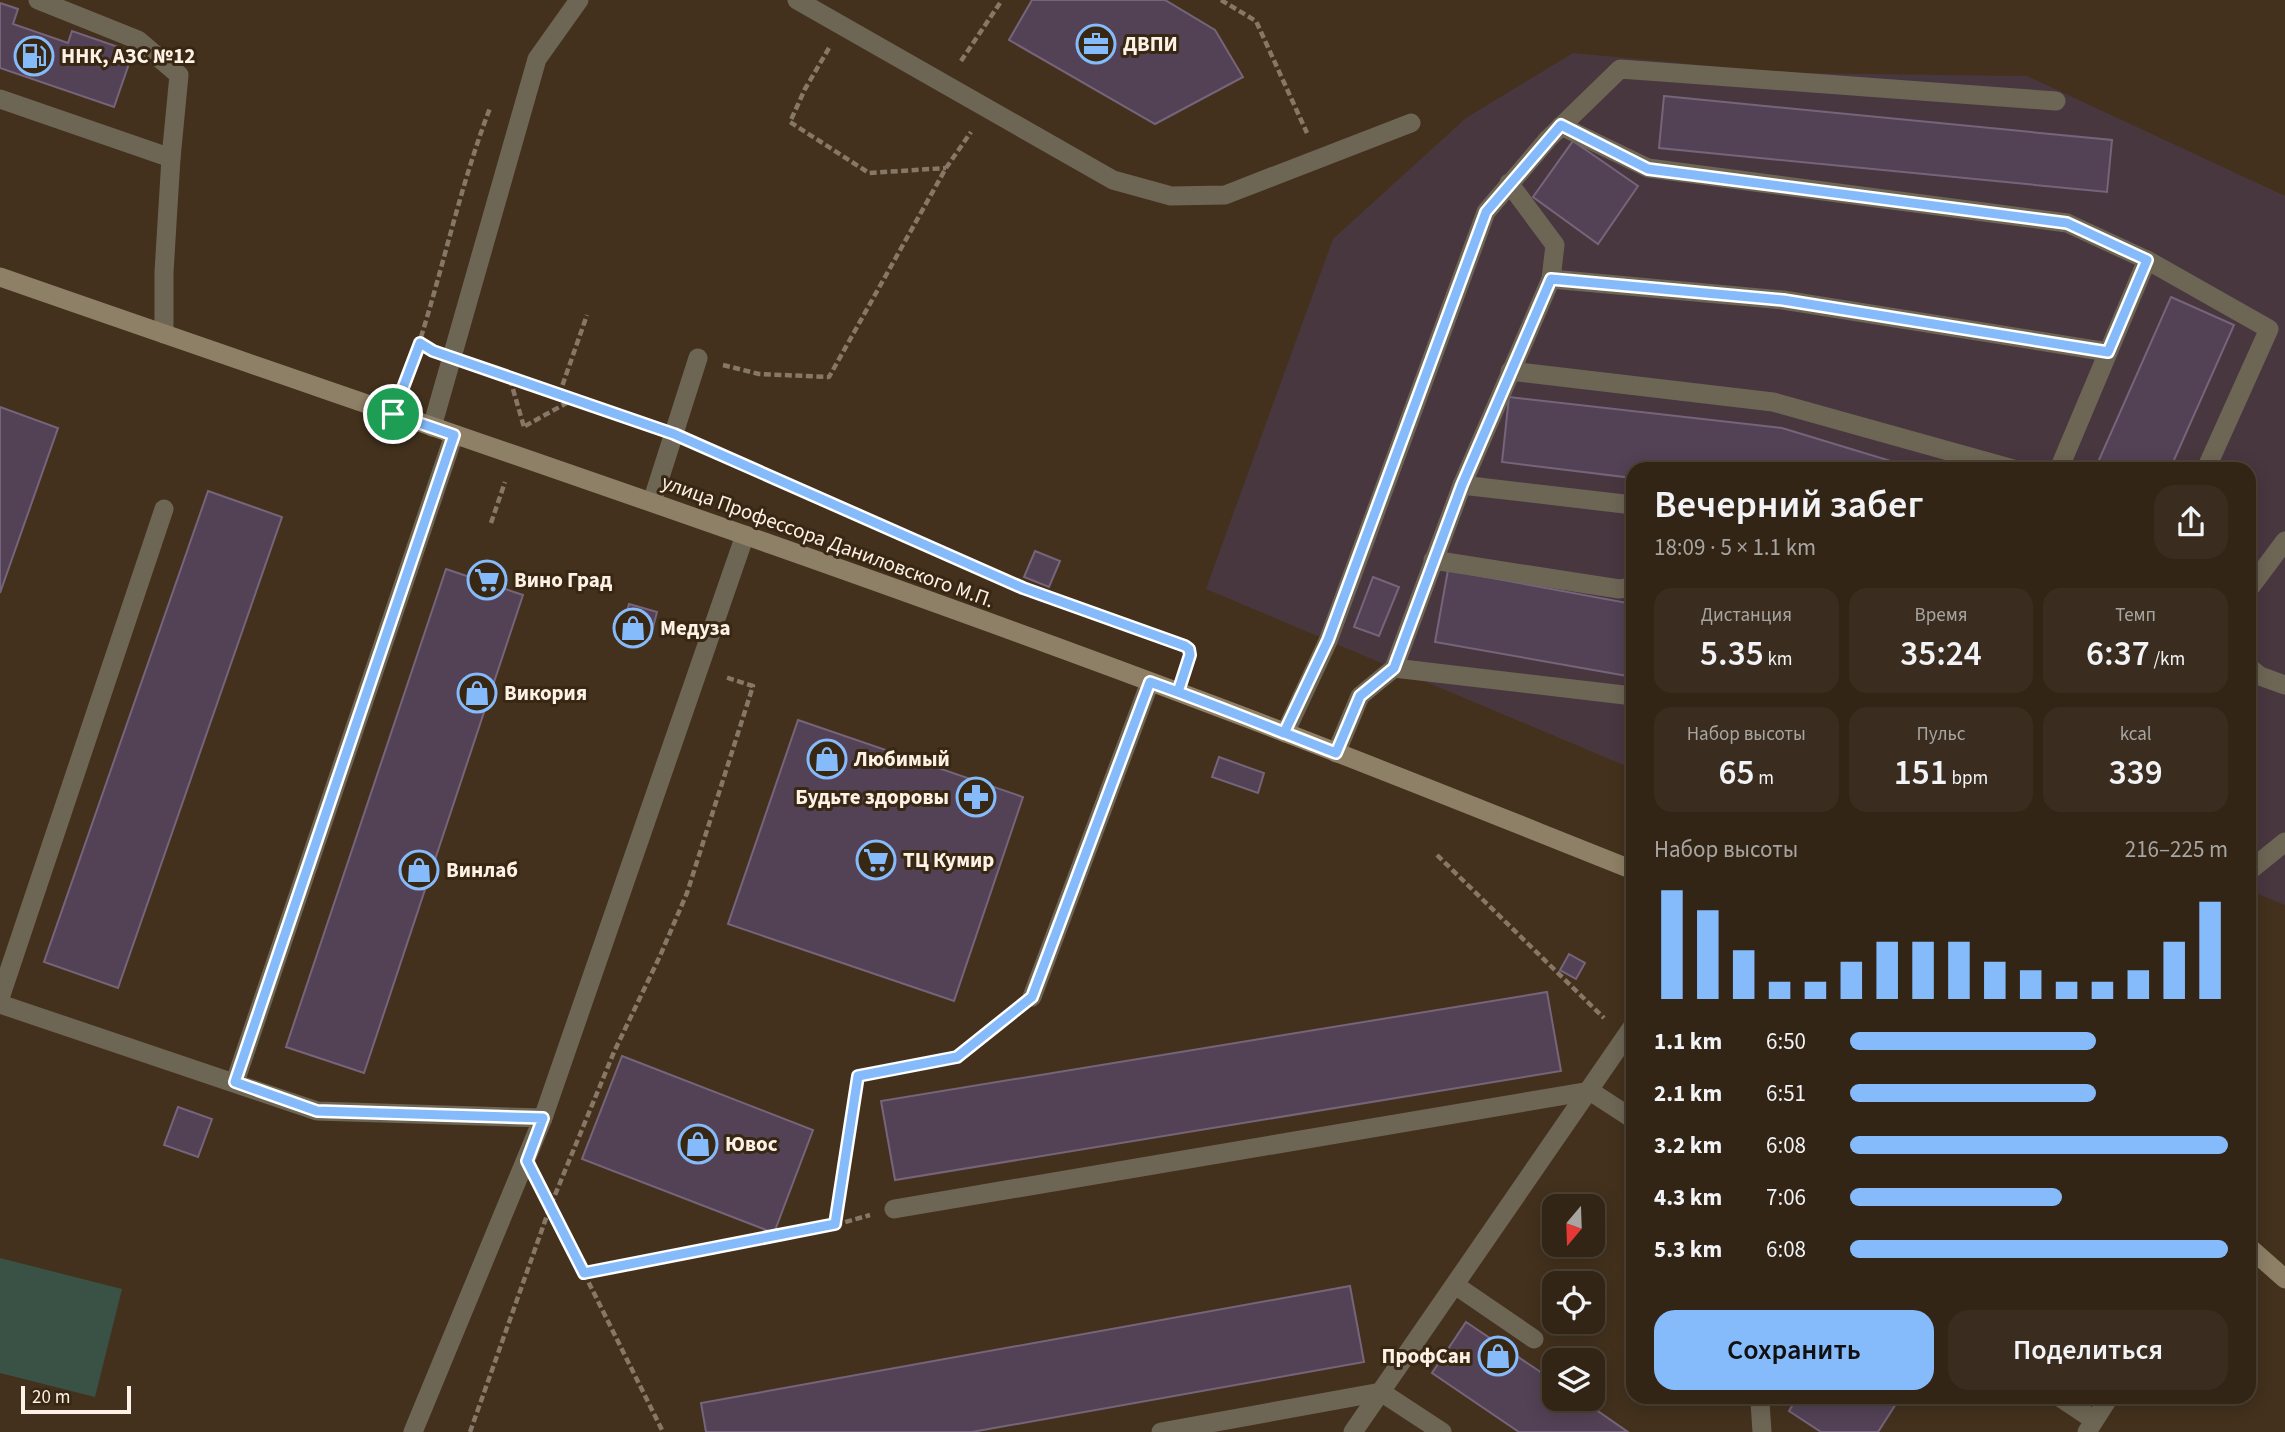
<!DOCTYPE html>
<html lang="ru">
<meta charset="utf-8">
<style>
:root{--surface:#322516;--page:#3a2d1f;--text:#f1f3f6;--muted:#a8a5a1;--line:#4d4235;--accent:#86bbfb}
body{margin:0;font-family:"Source Sans 3",sans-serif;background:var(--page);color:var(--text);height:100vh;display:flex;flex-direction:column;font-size:26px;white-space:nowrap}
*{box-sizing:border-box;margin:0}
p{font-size:23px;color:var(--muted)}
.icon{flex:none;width:38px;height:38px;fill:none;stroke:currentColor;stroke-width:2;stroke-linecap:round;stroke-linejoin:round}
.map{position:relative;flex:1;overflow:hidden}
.panel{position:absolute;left:1626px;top:462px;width:630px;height:942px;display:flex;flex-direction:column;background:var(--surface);border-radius:21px;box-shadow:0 4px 18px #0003,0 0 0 2px var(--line)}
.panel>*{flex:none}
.needle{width:46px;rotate:199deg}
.fabs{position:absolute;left:1542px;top:1194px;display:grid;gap:14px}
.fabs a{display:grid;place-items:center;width:63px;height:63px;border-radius:14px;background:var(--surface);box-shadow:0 4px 18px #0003,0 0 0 2px var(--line);font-size:35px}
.scale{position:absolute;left:21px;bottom:18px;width:110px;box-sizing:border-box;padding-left:7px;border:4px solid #fef2e6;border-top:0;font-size:19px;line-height:24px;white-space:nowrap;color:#fef2e6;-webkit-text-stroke:5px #382713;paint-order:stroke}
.pin{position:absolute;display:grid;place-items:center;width:60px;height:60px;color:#fff;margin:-30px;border:4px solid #fff;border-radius:50%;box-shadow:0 2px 7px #0007}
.round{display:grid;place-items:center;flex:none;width:74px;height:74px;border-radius:21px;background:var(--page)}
.head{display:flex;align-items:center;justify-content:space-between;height:119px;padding:0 28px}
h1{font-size:38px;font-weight:600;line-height:52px}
.metrics{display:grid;grid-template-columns:repeat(3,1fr);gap:10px;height:119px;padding:7px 28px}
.metrics div{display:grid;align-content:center;border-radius:18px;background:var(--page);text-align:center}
.metrics b{font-size:35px;font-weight:600}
.metrics small{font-size:19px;font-weight:400}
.metrics p{font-size:19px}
.chart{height:196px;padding:14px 28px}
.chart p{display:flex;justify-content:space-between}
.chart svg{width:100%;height:126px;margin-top:7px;stroke:var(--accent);stroke-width:6}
.action{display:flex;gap:14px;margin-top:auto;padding:14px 28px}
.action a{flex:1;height:80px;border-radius:21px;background:var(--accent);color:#111;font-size:28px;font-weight:600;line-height:80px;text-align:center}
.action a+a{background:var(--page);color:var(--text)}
ul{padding:0 28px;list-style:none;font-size:23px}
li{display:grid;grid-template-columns:112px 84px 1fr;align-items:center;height:52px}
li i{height:18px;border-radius:9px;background:var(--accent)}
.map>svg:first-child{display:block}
.industrial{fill:#493740}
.green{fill:#395245}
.building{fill:#534256;stroke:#76647a;stroke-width:2}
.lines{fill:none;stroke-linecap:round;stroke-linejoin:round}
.path{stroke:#877766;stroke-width:4.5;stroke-dasharray:7 3.5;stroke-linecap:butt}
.service{stroke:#6e6655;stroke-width:19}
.tertiary{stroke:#6e6655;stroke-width:19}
.secondary{stroke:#8e8066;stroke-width:19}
.route-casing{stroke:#fff;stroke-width:14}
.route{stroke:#86bbfb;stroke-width:9}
.labels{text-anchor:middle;stroke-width:6;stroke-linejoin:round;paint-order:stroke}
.poi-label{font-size:21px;font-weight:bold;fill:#fef2e6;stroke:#382713;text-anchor:start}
.street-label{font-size:21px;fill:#fef2e6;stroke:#382713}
</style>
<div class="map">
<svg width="2285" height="1432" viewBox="0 0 2285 1432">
<rect width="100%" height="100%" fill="#43311d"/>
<path class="industrial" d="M1573,53L1786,73L2027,76L2285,196V905L2249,890V469H1633V769L1206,589L1333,239L1466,118Z"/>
<path class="green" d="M0,1258L122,1289L95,1397L0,1373Z"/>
<g class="building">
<path d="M1032,0H1165L1215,30L1243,77L1155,124L1009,40Z"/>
<path d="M0,3L18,9L13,24L68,43L72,31L133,52L114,107L0,68Z"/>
<path d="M1664,96L2112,140L2107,192L1659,148Z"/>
<path d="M1573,141L1638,186L1598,244L1533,197Z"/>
<path d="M2171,297L2234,325L2170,469H2095Z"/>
<path d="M1509,397L1782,428L1917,469H1633V478L1502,462Z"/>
<path d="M0,407L58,428L0,593Z"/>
<path d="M208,491L282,517L118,988L44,962Z"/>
<path d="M1035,551L1060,561L1049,587L1024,577Z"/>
<path d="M446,569L523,595L364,1073L286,1047Z"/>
<path d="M1448,570L1633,604V677L1435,642Z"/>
<path d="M1373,577L1399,587L1379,636L1354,627Z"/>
<path d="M629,604L657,612L650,639L621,632Z"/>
<path d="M798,720L1023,797L954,1001L728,924Z"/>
<path d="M1219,757L1264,773L1258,793L1212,777Z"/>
<path d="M1569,954L1585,963L1576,979L1560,970Z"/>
<path d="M1547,992L1561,1071L895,1180L881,1101Z"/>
<path d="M622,1056L813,1130L774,1233L582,1159Z"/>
<path d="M178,1107L212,1119L198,1157L164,1145Z"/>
<path d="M1350,1286L1364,1362L972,1432H706L701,1403Z"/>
<path d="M1466,1322L1554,1381V1398H1579L1628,1432H1519L1432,1373Z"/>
<path d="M1798,1396H1901L1878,1432H1821L1789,1411Z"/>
</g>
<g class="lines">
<g class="path">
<path d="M1221,0L1256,21L1307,133"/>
<path d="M829,48L805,89L790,122L869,173L946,168"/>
<path d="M961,61L1002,0"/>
<path d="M723,365L759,374L829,377L946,168L971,132"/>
<path d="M479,367L650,425"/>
<path d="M510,379L524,427"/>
<path d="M404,387C438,296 455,199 490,108"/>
<path d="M559,395L587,315"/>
<path d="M525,426L572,400"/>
<path d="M700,445L1023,588L1185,646L1189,649L1186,666"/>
<path d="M491,523L505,482"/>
<path d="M1437,855L1604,1018"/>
<path d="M543,1192L584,1273L835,1225L870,1215"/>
<path d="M835,1225L858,1075L957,1057L1012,1013"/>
<path d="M584,1273L663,1432"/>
<path d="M470,1432L550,1207L614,1052L660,956L687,893L753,686L725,677"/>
</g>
<g class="service">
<path d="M38,0L138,40L179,75L171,158"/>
<path d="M797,0L1113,180L1171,196L1225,195L1411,123"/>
<path d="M0,99L171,158L164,272V334"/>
<path d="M1561,126L1648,168L2067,223L2147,260L2059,469"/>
<path d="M2147,260L2269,329L2206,469"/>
<path d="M1551,279L1783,300L2108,352"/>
<path d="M1510,371L1773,402L2013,469"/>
<path d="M432,427L537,59L579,0"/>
<path d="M1462,485L1633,505"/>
<path d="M652,502L698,358"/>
<path d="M1433,560L1619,589L1633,587"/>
<path d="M2249,589L2285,541"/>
<path d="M2249,667L2260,676L2285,685"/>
<path d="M1394,668L1633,696"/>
<path d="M1285,733L1328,641L1486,212L1548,139L1620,69L2056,101"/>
<path d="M1336,753L1360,696L1394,668L1462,485L1551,279L1555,245L1509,183"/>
<path d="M2249,871L2285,842"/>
<path d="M1032,997L1150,682"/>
<path d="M0,998L164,509"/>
<path d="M0,1004L317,1111L543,1118"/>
<path d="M235,1082L454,435"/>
<path d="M894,1209L1590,1091L1633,1119"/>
<path d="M1455,1285L1534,1339"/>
<path d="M2058,1396L2094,1420"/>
<path d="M413,1432L543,1118L745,535"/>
<path d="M1161,1432L1381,1392L1442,1432"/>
<path d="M1353,1432L1633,1026"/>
<path d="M1762,1432L1760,1402L1763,1396"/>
</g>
<path class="tertiary" d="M2087,1432L2110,1396"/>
<g class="secondary">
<path d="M0,277C404,418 810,553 1210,704C1352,757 1492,814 1633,870"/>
<path d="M2249,1247L2285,1279"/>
</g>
</g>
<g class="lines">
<defs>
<path id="route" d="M393,414L454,435L235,1082L317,1111L543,1118L527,1161L584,1273L835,1224L858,1076L957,1057L1032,997L1150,682C1212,704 1274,729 1336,753L1360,696L1394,668L1462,485L1551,279L1783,300L2108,352L2147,260L2067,223L1648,169L1561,125L1486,212L1328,640L1284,733C1249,719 1213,705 1178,692L1190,655L1189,649L1185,646L1023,588L674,434L433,351L420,343L393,414"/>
</defs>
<use href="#route" class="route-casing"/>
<use href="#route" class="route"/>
</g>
<defs>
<symbol id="office-ring" viewBox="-11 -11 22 22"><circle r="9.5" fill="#382713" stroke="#86bbfb" stroke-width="1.5"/><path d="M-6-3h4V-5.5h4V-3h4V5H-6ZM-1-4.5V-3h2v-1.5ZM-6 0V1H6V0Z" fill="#86bbfb"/></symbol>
<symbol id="fuel-ring" viewBox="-11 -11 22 22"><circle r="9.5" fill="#382713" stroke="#86bbfb" stroke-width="1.5"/><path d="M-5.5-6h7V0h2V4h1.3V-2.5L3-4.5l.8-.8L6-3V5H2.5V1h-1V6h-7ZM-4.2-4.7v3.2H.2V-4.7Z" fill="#86bbfb"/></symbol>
<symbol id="supermarket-ring" viewBox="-11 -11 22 22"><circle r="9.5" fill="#382713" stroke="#86bbfb" stroke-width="1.5"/><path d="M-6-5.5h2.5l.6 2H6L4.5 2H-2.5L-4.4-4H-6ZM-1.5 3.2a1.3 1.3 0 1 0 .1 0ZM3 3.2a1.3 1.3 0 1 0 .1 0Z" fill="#86bbfb"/></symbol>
<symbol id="shop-ring" viewBox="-11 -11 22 22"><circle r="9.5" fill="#382713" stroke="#86bbfb" stroke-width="1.5"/><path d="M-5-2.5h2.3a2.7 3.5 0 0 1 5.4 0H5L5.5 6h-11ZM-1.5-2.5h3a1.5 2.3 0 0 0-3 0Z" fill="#86bbfb"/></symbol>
<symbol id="pharmacy-ring" viewBox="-11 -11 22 22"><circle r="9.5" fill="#382713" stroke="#86bbfb" stroke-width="1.5"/><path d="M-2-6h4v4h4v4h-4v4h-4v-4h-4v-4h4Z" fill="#86bbfb"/></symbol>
</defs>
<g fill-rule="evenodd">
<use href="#office-ring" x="1074" y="22" width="44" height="44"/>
<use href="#fuel-ring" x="12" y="34" width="44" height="44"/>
<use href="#supermarket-ring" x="465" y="558" width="44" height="44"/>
<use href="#shop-ring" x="611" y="606" width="44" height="44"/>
<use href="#shop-ring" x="455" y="671" width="44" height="44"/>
<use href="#shop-ring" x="805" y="737" width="44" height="44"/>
<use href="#pharmacy-ring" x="954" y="775" width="44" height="44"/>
<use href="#supermarket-ring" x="854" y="838" width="44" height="44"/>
<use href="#shop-ring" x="397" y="848" width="44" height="44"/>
<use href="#shop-ring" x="676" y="1122" width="44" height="44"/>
<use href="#shop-ring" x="1476" y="1334" width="44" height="44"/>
</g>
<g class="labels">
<g class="poi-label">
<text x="1123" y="51">ДВПИ</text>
<text x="61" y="63">ННК, АЗС №12</text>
<text x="514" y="587">Вино Град</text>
<text x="660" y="635">Медуза</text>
<text x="504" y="700">Викория</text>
<text x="854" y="766">Любимый</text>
<text x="949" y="804" text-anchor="end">Будьте здоровы</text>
<text x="903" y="867">ТЦ Кумир</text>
<text x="446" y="877">Винлаб</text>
<text x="725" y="1151">Ювос</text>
<text x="1471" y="1363" text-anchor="end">ПрофСан</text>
</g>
<g class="street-label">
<text transform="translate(828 541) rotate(20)" y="7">улица Профессора Даниловского М.П.</text>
</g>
</g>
</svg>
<div class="fabs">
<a><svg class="needle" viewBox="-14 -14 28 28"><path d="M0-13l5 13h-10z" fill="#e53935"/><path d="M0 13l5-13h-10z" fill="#a8a5a1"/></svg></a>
<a><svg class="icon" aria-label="locate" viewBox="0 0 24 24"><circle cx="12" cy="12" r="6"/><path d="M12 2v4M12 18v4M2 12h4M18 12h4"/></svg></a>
<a><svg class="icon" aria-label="layers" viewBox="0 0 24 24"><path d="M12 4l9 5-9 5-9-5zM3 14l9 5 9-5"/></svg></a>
</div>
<div class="scale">20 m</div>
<div class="pin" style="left:393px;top:414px;background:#1e9e55"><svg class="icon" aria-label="arrive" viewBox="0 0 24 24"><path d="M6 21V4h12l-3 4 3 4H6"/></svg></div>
<section class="panel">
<div class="head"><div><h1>Вечерний забег</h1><p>18:09 · 5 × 1.1 km</p></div><a class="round"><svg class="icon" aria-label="share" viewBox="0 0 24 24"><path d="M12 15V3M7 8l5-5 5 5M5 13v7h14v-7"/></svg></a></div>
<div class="metrics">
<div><p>Дистанция</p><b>5.35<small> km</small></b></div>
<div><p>Время</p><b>35:24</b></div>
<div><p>Темп</p><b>6:37<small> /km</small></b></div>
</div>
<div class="metrics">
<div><p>Набор высоты</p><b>65<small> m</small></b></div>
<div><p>Пульс</p><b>151<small> bpm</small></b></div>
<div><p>kcal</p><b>339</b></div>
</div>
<div class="chart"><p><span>Набор высоты</span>216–225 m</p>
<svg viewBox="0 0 160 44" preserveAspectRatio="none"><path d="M5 44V6M15 44V13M25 44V27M35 44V38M45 44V38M55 44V31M65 44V24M75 44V24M85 44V24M95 44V31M105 44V34M115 44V38M125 44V38M135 44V34M145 44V24M155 44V10"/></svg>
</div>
<ul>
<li><b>1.1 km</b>6:50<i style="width:65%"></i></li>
<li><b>2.1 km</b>6:51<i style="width:65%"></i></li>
<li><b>3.2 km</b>6:08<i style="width:100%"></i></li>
<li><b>4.3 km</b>7:06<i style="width:56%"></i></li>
<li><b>5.3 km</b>6:08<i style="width:100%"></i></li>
</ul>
<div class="action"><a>Сохранить</a><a>Поделиться</a></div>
</section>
</div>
